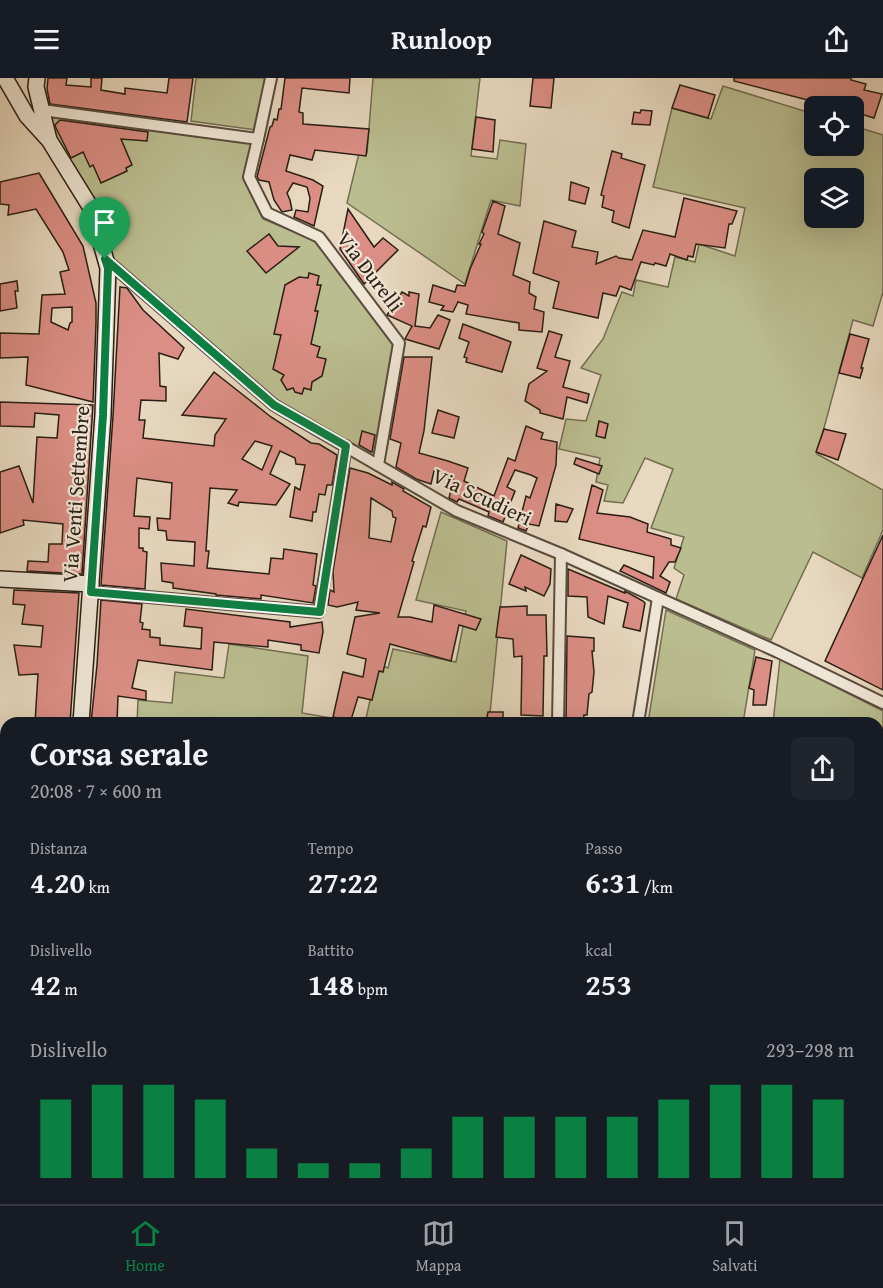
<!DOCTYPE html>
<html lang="it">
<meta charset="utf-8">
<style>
:root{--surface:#171b24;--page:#20242c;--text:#f1f3f6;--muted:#9ea1a6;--line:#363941;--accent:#0b8043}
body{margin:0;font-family:"Gentium Book Plus",serif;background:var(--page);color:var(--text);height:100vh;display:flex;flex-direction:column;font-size:22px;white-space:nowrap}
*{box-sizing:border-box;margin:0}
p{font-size:20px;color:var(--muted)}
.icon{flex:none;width:33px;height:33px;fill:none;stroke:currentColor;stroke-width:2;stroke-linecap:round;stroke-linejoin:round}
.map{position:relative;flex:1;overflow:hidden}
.panel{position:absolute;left:0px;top:639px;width:884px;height:488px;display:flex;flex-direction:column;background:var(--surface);border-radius:18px 18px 0 0;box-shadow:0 6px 24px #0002}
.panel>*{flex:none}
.controls{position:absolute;left:804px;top:18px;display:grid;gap:12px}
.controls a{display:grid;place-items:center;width:60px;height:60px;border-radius:9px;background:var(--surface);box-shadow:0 6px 24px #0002;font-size:30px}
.pin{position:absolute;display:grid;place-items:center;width:51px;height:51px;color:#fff;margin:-62px -26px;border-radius:50% 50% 50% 0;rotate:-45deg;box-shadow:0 0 6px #0007}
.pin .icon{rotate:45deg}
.round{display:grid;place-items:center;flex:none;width:63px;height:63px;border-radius:9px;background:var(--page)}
.summary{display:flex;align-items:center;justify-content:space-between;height:102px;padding:0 30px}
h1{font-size:33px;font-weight:700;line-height:45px}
.stats{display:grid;grid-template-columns:repeat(3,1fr);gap:9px;height:102px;padding:6px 30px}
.stats div{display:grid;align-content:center}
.stats b{font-size:30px;font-weight:700}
.stats small{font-size:16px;font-weight:400}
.stats p{font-size:16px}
.chart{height:168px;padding:12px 30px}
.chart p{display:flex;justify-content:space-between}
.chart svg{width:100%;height:108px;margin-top:6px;stroke:var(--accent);stroke-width:6}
header{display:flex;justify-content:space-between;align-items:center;height:78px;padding:0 30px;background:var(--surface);font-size:27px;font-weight:700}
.menu{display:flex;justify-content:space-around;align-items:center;height:84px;border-top:2px solid var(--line);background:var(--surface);font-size:16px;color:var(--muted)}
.menu a{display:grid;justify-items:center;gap:3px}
.menu .on{color:var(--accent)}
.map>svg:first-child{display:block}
.green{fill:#babd8f;stroke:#726e52;stroke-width:1.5;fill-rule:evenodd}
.building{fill:#db8e85;stroke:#2b1e14;stroke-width:1.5;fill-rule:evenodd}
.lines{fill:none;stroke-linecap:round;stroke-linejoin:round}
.minor-casing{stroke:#5a4c3f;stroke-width:14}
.tertiary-casing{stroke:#5a4c3f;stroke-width:16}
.secondary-casing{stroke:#2b1e14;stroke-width:18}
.minor{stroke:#efe6d5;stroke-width:10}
.tertiary{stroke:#efe6d5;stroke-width:14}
.secondary{stroke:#efe6d5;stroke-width:15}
.route-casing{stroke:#fff;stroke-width:12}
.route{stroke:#0b8043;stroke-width:8}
.labels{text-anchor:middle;stroke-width:4.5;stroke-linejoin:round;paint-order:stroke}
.street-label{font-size:21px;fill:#2b1e14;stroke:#efe6d5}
</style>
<header><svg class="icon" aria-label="menu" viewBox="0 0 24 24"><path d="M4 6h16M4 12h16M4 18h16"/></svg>Runloop<svg class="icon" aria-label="share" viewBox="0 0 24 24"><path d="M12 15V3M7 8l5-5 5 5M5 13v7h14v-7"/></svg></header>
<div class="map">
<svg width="883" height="1126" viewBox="0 0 883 1126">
<rect width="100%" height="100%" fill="#e7d8bf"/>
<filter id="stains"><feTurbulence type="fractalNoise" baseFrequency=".00333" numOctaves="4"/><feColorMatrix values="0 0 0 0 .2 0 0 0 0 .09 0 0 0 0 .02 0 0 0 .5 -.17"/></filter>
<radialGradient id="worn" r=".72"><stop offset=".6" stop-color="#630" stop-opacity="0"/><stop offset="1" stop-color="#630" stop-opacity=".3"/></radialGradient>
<g class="green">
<path d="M196,0H266L256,52L191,43Z"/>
<path d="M373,0H480L471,78L497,81L500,62L526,66L520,128L491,122L465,206L347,125L359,75H367Z"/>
<path d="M723,8L814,36V68H854V48L883,57V214L873,248L853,242L817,376L883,412V452L862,500L813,474L771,562L676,521L684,497L674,490L684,459L651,450L673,391L645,380L623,425L604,423L608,407L596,404L600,380L559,371L566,341L586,343L601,297L581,290L603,261L622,214L633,218L636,202L668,209L675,179L695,184L699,166L735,178L745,130L653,109L672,30L711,41ZM814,100H854V140H814Z"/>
<path d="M47,37L252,64L243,99L263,141L318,164L395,266L375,380L275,323L110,179L54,62Z"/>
<path d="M441,434L507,463L489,645H365L378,586L388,590L393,571L456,584L466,533L416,522Z"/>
<path d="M666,532L755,572L743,645H648Z"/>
<path d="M229,566L308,578L302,635L360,645H137L138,622L172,625L175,594L224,600Z"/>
<path d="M780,581L883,633V753L881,772V819L878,843V645H773Z"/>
<path d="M549,1120L736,1121L735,1126H548Z"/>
<path d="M169,1121V1120L295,1121V1126H169Z"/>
<path d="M747,1121V1120L800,1121L799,1126H746Z"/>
</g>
<g class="building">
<path d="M48,0H67L66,7L91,9V0H102L101,12L125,16V10L167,15L169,0H193L187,44L50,26L47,11Z"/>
<path d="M285,0H350L349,15L302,10L299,34L303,35V46L369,51L366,78L315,72L312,82L290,77L286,93L313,102L323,108L314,148L294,139L296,132L308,134L310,120L307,109L293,105L287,115L290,122L292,132L282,134L274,122L269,104L259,102L257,99L270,49L272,48L274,41L277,42L279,31H281Z"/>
<path d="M533,0H554L551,30L530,28Z"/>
<path d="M734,0H851V2L866,6L864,12L882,16L874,40L854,34V28H831L734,3Z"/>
<path d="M680,7L715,17L708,40L672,30Z"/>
<path d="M641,32L652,33L650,47L632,46L634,34L640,35Z"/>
<path d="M476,39L495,42L493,74L472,71Z"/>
<path d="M60,42L148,54L147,63L121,61L132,87L126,90L127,93L101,105L93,87L90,89L83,74L71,80L56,50L55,47Z"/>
<path d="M612,73L622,76L621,80L645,87L629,150L612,144L614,133L602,129L604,118L601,117Z"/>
<path d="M39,95L83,168L96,225V245L93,324L26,307L28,279L0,280V255L39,256L42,217L65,216L60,194L69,192L63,174L36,131L8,137L9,127L0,126V104ZM72,229V244L70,245L68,252L51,244L52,230Z"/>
<path d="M571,104L589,110L585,126L569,122Z"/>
<path d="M684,120L737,133L732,146H729L725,170L696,166L693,179L688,178L687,182L670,176L666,188L655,185L654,187L641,184L631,212L620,208L616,218L603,215L598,240L553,230L559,204L533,195L544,143L576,153L572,169L598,174L596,186L616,178L619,180L632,182L643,152L675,159Z"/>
<path d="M493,123L505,128L498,156L520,165L513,197L530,204L529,215L536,219L534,231L544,234L542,254L519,252V245L466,236L468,227L458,224L453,234L441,232L444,228L429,224L433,207L455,214L457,207L465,208L470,191L481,166H479L484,156L482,154Z"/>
<path d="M348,131L374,169L383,160L398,172L364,206L340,171Z"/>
<path d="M269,156L278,168L299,169L266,195L247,173Z"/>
<path d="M309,195L319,198L317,207H321L315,233H318L311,266L320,269L317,279L326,281L322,298L312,304L311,312L304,310L302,316L295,314L293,310L287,312L281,302L284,297L273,291L281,257L274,256L285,207L299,199L308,200Z"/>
<path d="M17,203L18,213H15L17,230L0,233V206Z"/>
<path d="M120,209L127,210L143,232L184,270L178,281L159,275L160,308L166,309V323L141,322L139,342H145L143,360L214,368L215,357L226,341L182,337L214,294L271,339L311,365L319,366L337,377L332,407H327L325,417L319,416L316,434H313L312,443L290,439L295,409L300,412L305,387L296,386L295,380L280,373L270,396L290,406L276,427L239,424L238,428L228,425L237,412L210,410L206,473H209L207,490L269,496L271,480L283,481L284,471L317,476L313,507L316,508L313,525L261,517V521L216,517V516L173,510V505L162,503L161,485L194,488L195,464L167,462L166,453L158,452L157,440L170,441L172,405L137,400L134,438L150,439L149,451L139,450V470H143V473L147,474L145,511L101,507L113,338ZM255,363L272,368L262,392L242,381Z"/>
<path d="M402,214L409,218V214L419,216L415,248L430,250L438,237L450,242L439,271L405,261L412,248L387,237Z"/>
<path d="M463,246L511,264L502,294L466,284L467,280L464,279L469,264L459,260Z"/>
<path d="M549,253L562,257L555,279L570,283L563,309L589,316L587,325L567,319L563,341L540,335V332L525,323L529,306L547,293L537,290Z"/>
<path d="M850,256L869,261L861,290H863L860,300L839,295Z"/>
<path d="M404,279H432L424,353L419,375L448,383L468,390L464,403L494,418L508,380L515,383L526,348L543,355L541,361L557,364L556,387L539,448L529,446L526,453L518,450L526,418L530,420L537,400L531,397L515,392L507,409L515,413L503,444L488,438L489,434L459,421L457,424L449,420L454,398L434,393L431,406L416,401L396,389L401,365L390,361Z"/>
<path d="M0,324L93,327L82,496L27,493L28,483L48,484L49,466H62L63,446L23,442L24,447L0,455V394L19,388L33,425L37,359L57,360L59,337L35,335L34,349L0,348Z"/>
<path d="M438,332L459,339L454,360L432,355Z"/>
<path d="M599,343L608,346L605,360L596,358Z"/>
<path d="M824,351L846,356L838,382L816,374Z"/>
<path d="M362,353L375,357L372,374H371L359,367Z"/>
<path d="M576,380L602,388L599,396L574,386Z"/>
<path d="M350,390L368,395L392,407V404L404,411L403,413L431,429L426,449L423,448L412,483L414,484L398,539H410L432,544L434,527L481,541L476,552L459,547L451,583L390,566L383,594L379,593L372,622L358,619L351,642L333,639L343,594L363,599L366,581L347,576L355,539L380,535L356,532L358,524L337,529L328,527L330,512L334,514L333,493ZM371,420L392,433L393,439L396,440L391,464L369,460Z"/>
<path d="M592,407L603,412L597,435L630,439L648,446L647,454L671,461V467L681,470L675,484H669L660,498L670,504L666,515L620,493L624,487L653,500L654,479L579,461Z"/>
<path d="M556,426L573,431L567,444L555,443Z"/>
<path d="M883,457V612L825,583Z"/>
<path d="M521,477L551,491L550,506L544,518L525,509L526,513L509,506Z"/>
<path d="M568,491L625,515V513L643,523L645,525L640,553L623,549L628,525L608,518L604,546L588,539L587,519L568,518Z"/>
<path d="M14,512L79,515L70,645H35L38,596L19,597L14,567L41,569L43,548L22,546L25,527L13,526Z"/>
<path d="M101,522L142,526L140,544L143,545L142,551L150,552V559L160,560V567L201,571L202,550L184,548L186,531L290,544V549L322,544L323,554L319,575L301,572V567L268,562V569L214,564L212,592L138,582L132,610L146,613V622L118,618L117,645H91L97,587Z"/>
<path d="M527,528V537H546L547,578H544L543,638L521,637L522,578L514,579L513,561L496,559L500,529Z"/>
<path d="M567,558L594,560V573H592L594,594L592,614L589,616L587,637H584L583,645H566Z"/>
<path d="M756,579L772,583L766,627H753L754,612L749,610Z"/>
<path d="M488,634H503V645L486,644Z"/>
</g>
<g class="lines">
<defs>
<g id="minor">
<path d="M42,32L258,61L249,99L267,135L319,159L399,265L378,387"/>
<path d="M258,61L271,0"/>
<path d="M106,182L274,327L457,433L561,476L778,574L883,625"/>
<path d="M91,514L319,534L346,368"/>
<path d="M558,645L561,476"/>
<path d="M638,645L658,520"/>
<path d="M0,823L2,964L6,973"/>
<path d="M543,1126L544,1120"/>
</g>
<path id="tertiary" d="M62,1120L64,1126"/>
<g id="secondary">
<path d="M5,0L27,38L47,60"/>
<path d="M37,0L36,9L49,62L91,130L108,190L103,337L81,645"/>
<path d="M0,501L91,506"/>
<path d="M6,984V999"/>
<path d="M28,1120L29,1126"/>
</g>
</defs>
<use href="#minor" class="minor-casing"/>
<use href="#tertiary" class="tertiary-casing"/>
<use href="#secondary" class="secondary-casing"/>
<use href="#minor" class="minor"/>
<use href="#tertiary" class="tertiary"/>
<use href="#secondary" class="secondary"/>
</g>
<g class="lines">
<defs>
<path id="route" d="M105,181L274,327L346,368L320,534L91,514L103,337L108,190Z"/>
</defs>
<use href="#route" class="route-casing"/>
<use href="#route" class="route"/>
</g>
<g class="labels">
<g class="street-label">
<text transform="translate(370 194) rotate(53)" y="7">Via Durelli</text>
<text transform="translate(76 416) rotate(-86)" y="7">Via Venti Settembre</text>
<text transform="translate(482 419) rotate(25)" y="7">Via Scudieri</text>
</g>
</g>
<rect width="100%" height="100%" filter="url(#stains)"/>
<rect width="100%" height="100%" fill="url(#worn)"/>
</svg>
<div class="controls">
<a><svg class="icon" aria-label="locate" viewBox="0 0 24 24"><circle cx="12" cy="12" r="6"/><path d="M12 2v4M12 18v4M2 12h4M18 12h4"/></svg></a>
<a><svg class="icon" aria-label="layers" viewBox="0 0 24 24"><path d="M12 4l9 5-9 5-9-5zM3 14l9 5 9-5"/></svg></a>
</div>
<div class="pin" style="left:105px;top:181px;background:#1e9e55"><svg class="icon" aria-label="arrive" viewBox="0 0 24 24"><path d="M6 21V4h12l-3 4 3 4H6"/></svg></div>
<section class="panel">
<div class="summary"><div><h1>Corsa serale</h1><p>20:08 · 7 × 600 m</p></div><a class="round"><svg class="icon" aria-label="share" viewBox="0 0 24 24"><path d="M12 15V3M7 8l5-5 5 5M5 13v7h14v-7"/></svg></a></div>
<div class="stats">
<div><p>Distanza</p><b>4.20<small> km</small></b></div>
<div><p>Tempo</p><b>27:22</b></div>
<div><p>Passo</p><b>6:31<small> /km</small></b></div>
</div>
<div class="stats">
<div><p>Dislivello</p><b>42<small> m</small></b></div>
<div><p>Battito</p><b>148<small> bpm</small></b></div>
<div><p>kcal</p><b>253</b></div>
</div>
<div class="chart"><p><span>Dislivello</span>293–298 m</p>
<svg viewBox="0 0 160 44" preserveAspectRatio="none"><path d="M5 44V12M15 44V6M25 44V6M35 44V12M45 44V32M55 44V38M65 44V38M75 44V32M85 44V19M95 44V19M105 44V19M115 44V19M125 44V12M135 44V6M145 44V6M155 44V12"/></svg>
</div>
</section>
</div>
<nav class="menu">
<a class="on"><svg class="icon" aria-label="home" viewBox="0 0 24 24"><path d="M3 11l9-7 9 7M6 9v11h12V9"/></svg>Home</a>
<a><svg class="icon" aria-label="map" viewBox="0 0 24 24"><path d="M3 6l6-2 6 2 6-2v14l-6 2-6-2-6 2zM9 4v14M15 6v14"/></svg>Mappa</a>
<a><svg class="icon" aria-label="saved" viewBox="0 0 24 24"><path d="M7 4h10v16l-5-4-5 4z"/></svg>Salvati</a>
</nav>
